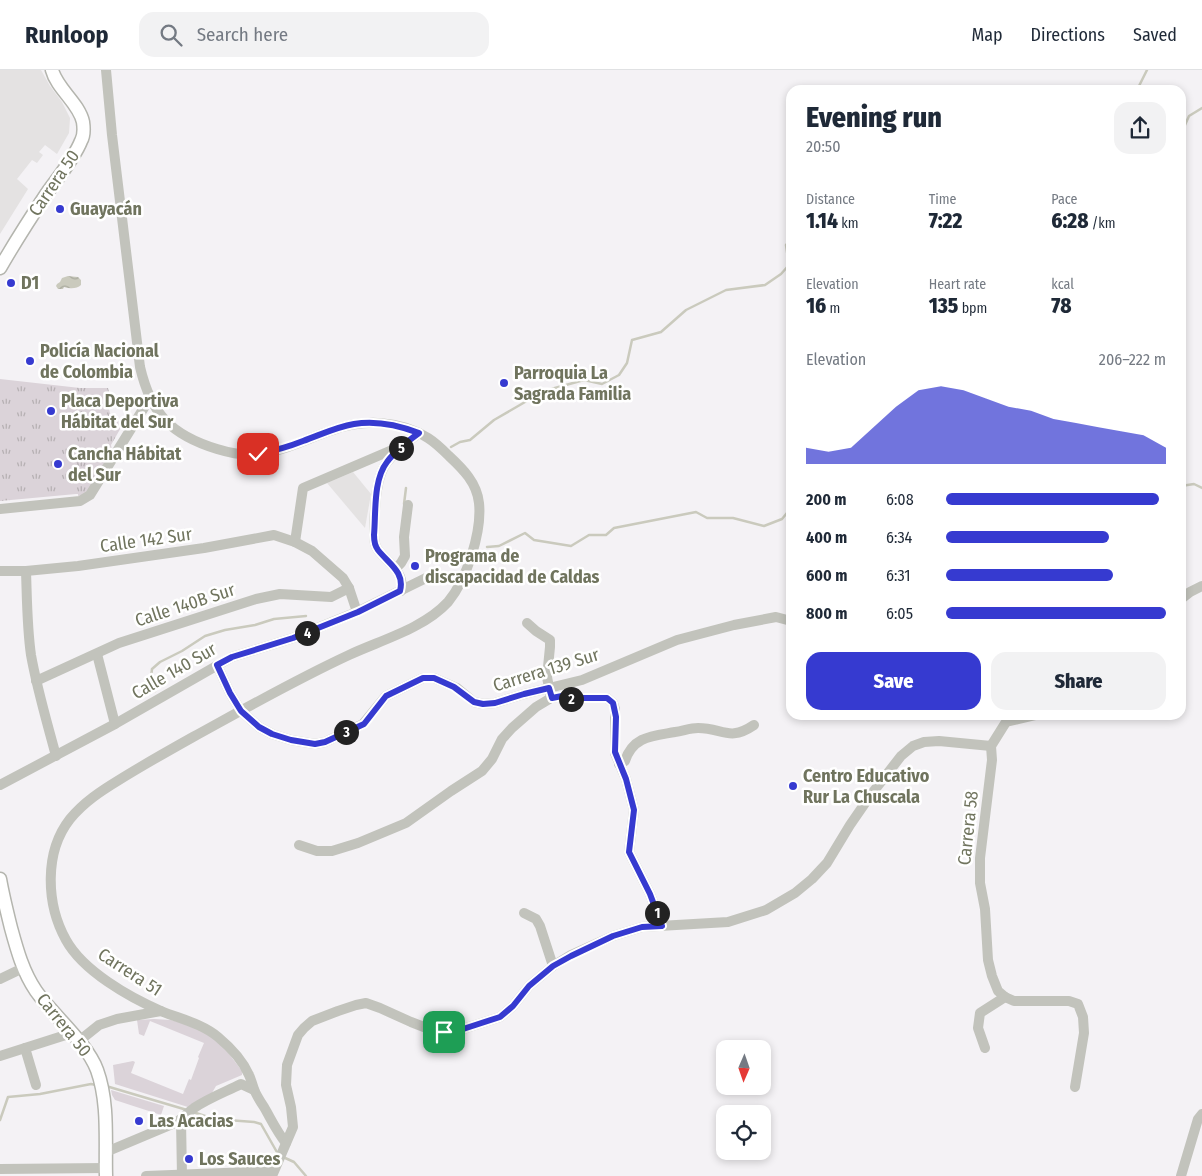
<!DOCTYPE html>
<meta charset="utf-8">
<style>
:root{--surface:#fff;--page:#f2f2f3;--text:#1f2937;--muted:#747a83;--line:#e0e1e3;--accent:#363ad0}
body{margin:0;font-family:"Fira Sans Condensed",sans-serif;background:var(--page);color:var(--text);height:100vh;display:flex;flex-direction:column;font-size:19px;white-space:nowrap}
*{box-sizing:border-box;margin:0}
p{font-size:16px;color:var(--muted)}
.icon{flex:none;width:28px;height:28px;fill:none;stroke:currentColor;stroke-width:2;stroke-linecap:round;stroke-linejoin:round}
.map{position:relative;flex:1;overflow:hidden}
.side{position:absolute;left:786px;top:15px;width:400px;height:635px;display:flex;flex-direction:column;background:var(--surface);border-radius:15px;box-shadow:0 2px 8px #0003}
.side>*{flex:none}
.needle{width:32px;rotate:182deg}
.controls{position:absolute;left:716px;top:970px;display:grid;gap:10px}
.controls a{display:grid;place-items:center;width:55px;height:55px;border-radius:10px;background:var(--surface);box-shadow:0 2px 8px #0003;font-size:25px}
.pin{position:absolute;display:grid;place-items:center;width:42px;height:42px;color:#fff;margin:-21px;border-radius:10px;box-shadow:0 2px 8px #0006}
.km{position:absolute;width:25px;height:25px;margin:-12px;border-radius:50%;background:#222;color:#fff;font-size:14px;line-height:25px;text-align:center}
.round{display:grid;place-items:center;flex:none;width:52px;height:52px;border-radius:15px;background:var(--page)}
.overview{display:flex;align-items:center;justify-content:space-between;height:85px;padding:0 20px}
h1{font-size:28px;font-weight:800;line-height:38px}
.figures{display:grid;grid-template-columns:repeat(3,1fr);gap:8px;height:85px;padding:5px 20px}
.figures div{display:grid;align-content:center}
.figures b{font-size:21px;font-weight:800}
.figures small{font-size:14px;font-weight:400}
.figures p{font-size:14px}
.chart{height:140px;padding:10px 20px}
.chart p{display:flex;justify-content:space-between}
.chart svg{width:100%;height:90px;margin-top:5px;fill:var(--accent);opacity:.7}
.action{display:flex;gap:10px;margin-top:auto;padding:10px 20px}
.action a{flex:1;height:58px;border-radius:15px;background:var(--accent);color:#fff;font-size:20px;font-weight:800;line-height:58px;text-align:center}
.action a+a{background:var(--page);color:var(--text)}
ul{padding:0 20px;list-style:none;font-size:16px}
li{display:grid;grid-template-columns:80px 60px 1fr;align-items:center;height:38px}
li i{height:12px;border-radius:6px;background:var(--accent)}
header{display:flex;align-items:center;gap:30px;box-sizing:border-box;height:70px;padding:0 25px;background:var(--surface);border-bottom:1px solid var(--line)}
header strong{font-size:24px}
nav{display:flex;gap:28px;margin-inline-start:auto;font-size:18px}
.search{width:350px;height:45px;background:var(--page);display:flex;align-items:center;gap:12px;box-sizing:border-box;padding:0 18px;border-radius:15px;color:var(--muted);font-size:19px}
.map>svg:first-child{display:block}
.built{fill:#e4e2e2}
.grass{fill:#dbd3d9}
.park{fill:url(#park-tufts)}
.water{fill:url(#water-waves)}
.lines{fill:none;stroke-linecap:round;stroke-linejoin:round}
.stream{stroke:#cacabd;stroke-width:2.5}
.major-casing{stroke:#b4b5ae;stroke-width:15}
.minor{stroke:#c2c3bc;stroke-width:10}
.major{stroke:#fff;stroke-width:12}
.route-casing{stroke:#fff;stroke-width:10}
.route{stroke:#363ad0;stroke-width:6}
.poi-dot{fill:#363ad0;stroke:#fff;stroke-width:2}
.labels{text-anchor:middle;stroke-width:5;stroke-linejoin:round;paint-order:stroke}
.street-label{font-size:18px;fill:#70745e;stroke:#fff}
.poi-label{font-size:18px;font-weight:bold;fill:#70745e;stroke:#fff;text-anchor:start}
</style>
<header>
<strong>Runloop</strong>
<div class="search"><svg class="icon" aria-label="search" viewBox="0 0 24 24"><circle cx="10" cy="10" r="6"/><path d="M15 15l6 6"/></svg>Search here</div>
<nav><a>Map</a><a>Directions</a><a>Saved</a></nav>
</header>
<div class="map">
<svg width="1202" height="1106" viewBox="0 0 1202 1106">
<defs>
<pattern id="park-tufts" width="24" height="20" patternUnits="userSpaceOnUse" patternTransform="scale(1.25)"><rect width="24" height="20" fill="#dbd3d9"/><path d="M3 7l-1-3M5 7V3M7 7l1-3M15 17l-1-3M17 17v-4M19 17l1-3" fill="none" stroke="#b6b0b3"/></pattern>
<pattern id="water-waves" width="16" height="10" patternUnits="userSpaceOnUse" patternTransform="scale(1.25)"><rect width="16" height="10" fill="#cacabd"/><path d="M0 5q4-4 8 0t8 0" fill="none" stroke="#a8a99d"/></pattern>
</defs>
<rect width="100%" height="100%" fill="#f4f2f5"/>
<g class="built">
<path d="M0,0H41L50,16L62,32L70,48L69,63L57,84L45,75L39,82L43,85L37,93L32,90L17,109L28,119L0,164Z"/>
<path d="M353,402L371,424L365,458L327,413Z"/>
</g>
<g class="grass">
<path d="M154,949L171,950L193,956L220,972L242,1001V1005L216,1016L209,1028L191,1038L115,1014L113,995L133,991L135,992L131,1003L183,1024L189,1009L191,1010L199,988L198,987L204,973L150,951L144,966L139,964L137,950Z"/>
<path d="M111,1020L164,1036L161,1045L115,1030L112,1025Z"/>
</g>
<path class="park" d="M0,309L80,318H108L112,333L109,339L111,347L123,354L111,375L112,380L86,424L78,426V424H76L0,431Z"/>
<path class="water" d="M68,206L78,207L81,210V215C77,219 70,219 64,217L63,219H58L56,216L57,214L60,212L62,208Z"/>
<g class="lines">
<g class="stream">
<path d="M1137,20L1147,0"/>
<path d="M1181,57L1185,55L1189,46L1202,38"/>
<path d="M451,377L460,372L470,370L494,350L544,321L584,310L602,314L619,305L627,293L632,270L661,262L686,240L726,220L765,215L781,204L789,195L786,175L791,170"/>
<path d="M1181,416L1194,414L1202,418"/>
<path d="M404,434L406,418"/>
<path d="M487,477L499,476L525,463L534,470L571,476L589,465H606L614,458L696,442L707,448H733L764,456L782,449L791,438"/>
<path d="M155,621L151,607L152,599L160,592L182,581L205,566L225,560L255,555L274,549L306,546"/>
<path d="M106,1016L187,1040"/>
<path d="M193,1042L214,1049L254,1052L261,1054L278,1084"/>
<path d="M0,1050L8,1027L40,1024L91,1014L96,1015"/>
<path d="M283,1087L294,1092L306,1106"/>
</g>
<defs>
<g id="major">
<path d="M0,198C15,172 31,147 47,123C57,109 75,87 81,71C84,66 84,59 83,52C79,33 57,19 52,0"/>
<path d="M0,809C3,826 7,842 11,858C17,880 23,902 36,921C53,945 87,973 97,1000C109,1033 105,1071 106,1106"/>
</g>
</defs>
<use href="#major" class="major-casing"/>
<g class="minor">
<path d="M106,0L112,65L140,297C151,344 171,365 217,379C230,383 245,386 259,384C285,381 308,368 333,360C363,349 400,350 428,368C436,373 443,380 449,386C463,399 477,413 479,433C482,462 467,509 448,532C423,559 381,570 349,585C295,610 244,639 193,667C168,681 143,695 119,710C101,721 84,732 70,749C44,782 46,834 66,870C83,901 129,927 161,941C180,949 201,953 218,967C230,977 243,991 249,1005C251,1009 252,1014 254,1019C256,1025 260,1031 264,1037C271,1049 277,1062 286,1073"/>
<path d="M0,439L80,431L90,425L150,328"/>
<path d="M396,498L401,493L405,486L404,467L408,435"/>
<path d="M0,501H26L78,496L204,478L274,465L295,472"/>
<path d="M26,501C27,529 27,557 31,585C37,619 47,652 56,686"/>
<path d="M401,521C405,502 389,494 378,480C375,476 374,470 374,465C375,444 374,409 387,392C396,381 408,371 419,363"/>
<path d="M1181,529L1190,522L1202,516"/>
<path d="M357,542L349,518L343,508L312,481L295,472L303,418L406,374"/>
<path d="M527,553L536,561L550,570V577L547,607L550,623"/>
<path d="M97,584L115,654"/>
<path d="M217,595L230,623L241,641L259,657L272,664L291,670L315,674L325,672L363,654L386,626L423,608H434L457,618L474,632L483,634L495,633L524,624L582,610L677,570L734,555L776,547L791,551"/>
<path d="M36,611L119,573L256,529L280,524L331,527L349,518"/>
<path d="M1036,645L1006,652L991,676L992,690L980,788V813L985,839L988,890L992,906L998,921L1005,927L1014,931H1069L1078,934L1083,947L1084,963L1075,1017"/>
<path d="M619,694L625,691C633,666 653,666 675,662C683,661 690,658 698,658C723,658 729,672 754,655"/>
<path d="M0,715L115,654L232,587L293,568L357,542L426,508"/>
<path d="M299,775L317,781H332L358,773L406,753L451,721L482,701L492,689L502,669L512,658L536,637L551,628L562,626L570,628H607L613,633L615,639V683L626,709L634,740L629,782L650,824L662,856"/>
<path d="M524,843L536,849L540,856L553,896"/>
<path d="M0,909L23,898"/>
<path d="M79,971L99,955L117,949L161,941"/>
<path d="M25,978L36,1015"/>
<path d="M985,978L978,958L980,943L1005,927"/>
<path d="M0,986L72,963"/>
<path d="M181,1050L182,1106"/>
<path d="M106,1082L175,1053C182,1049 187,1043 194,1038C209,1028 225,1022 241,1014L254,1020"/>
<path d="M0,1099L106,1098"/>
<path d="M146,1106L273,1101"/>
<path d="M272,1106L293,1057L291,1037L286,1015L287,995L298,965L304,958L312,951L338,941L356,935L366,933L380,938L411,952L429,959L444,962L460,960L500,947L513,936L529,916L553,896L571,885L613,866L642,857L728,852L766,840L795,823L812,809L827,793L850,755L870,726L901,686L913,676L924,672L939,671L991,676"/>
<path d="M1181,1106L1198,1049L1202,1044"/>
</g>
<use href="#major" class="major"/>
</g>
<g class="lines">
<defs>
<path id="route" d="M258,384C273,381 288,377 303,371C320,365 336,357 354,354C377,350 398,355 419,363C408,371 395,381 387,392C373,410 376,443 374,465C374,470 375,476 378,480C389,494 405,502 400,521L358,542L293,568L232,587L217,595L230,623L241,641L259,657L272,664L291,670L315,674L325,672L364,654L386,626L423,608H434L454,617L474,632L483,634L495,633L524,624L549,618L552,628L562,626L570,628H607L613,633L616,647L615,682L626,709L634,740L629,782L650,824L662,856L642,857L613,866L571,886L553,896L529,916L513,936L500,947L460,960L444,962"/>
</defs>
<use href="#route" class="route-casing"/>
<use href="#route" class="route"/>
</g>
<g class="poi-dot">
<circle cx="60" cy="139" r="5"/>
<circle cx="11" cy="213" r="5"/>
<circle cx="30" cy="291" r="5"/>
<circle cx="504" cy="313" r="5"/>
<circle cx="51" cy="341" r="5"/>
<circle cx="58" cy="394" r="5"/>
<circle cx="415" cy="496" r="5"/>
<circle cx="793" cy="716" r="5"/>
<circle cx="139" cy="1051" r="5"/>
<circle cx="189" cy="1089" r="5"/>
</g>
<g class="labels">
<g class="street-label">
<text transform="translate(54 113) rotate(-56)" y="6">Carrera 50</text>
<text transform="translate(146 470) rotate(-8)" y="6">Calle 142 Sur</text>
<text transform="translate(185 535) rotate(-18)" y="6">Calle 140B Sur</text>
<text transform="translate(546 600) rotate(-17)" y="6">Carrera 139 Sur</text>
<text transform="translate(174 601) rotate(-30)" y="6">Calle 140 Sur</text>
<text transform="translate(968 758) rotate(-84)" y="6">Carrera 58</text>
<text transform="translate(130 902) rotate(33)" y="6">Carrera 51</text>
<text transform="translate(64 955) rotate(51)" y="6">Carrera 50</text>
</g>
<g class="poi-label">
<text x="70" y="145">Guayacán</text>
<text x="21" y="219">D1</text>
<text x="40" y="287">Policía Nacional<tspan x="40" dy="21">de Colombia</tspan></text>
<text x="514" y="309">Parroquia La<tspan x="514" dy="21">Sagrada Familia</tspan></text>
<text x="61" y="337">Placa Deportiva<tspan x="61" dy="21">Hábitat del Sur</tspan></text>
<text x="68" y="390">Cancha Hábitat<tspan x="68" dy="21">del Sur</tspan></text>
<text x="425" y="492">Programa de<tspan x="425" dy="21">discapacidad de Caldas</tspan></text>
<text x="803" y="712">Centro Educativo<tspan x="803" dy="21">Rur La Chuscala</tspan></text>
<text x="149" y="1057">Las Acacias</text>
<text x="199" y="1095">Los Sauces</text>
</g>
</g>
</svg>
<div class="controls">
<a><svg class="needle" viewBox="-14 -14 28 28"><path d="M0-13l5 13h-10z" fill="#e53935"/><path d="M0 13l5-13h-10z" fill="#747a83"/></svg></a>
<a><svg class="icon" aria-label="locate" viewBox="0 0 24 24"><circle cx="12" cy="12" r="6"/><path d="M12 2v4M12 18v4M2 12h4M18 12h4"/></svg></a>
</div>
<div class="pin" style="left:444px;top:962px;background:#1e9e55"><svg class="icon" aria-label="arrive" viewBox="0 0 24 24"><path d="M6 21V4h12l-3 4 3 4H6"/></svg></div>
<div class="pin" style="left:258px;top:384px;background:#d93025"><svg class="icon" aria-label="check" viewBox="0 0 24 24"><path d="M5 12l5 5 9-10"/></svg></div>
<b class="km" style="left:657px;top:843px">1</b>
<b class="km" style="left:571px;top:629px">2</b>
<b class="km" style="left:346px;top:662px">3</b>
<b class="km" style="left:307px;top:563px">4</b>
<b class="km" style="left:401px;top:378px">5</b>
<section class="side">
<div class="overview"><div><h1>Evening run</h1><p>20:50</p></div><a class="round"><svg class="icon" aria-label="share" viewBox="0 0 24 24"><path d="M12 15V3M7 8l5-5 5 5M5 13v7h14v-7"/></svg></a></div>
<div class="figures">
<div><p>Distance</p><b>1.14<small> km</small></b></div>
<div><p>Time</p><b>7:22</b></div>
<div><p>Pace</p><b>6:28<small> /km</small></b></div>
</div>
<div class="figures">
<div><p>Elevation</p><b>16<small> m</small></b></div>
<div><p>Heart rate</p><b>135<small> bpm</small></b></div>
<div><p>kcal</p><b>78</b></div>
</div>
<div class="chart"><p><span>Elevation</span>206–222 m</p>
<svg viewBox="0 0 160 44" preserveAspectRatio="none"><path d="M0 44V36L10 38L20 36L30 26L40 16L50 8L60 6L70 8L80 12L90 16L100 18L110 22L120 24L130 26L140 28L150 30L160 36V44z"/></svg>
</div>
<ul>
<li><b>200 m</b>6:08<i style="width:97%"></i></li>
<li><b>400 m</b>6:34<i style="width:74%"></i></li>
<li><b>600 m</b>6:31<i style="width:76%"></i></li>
<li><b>800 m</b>6:05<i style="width:100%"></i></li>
</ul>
<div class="action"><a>Save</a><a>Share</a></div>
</section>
</div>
